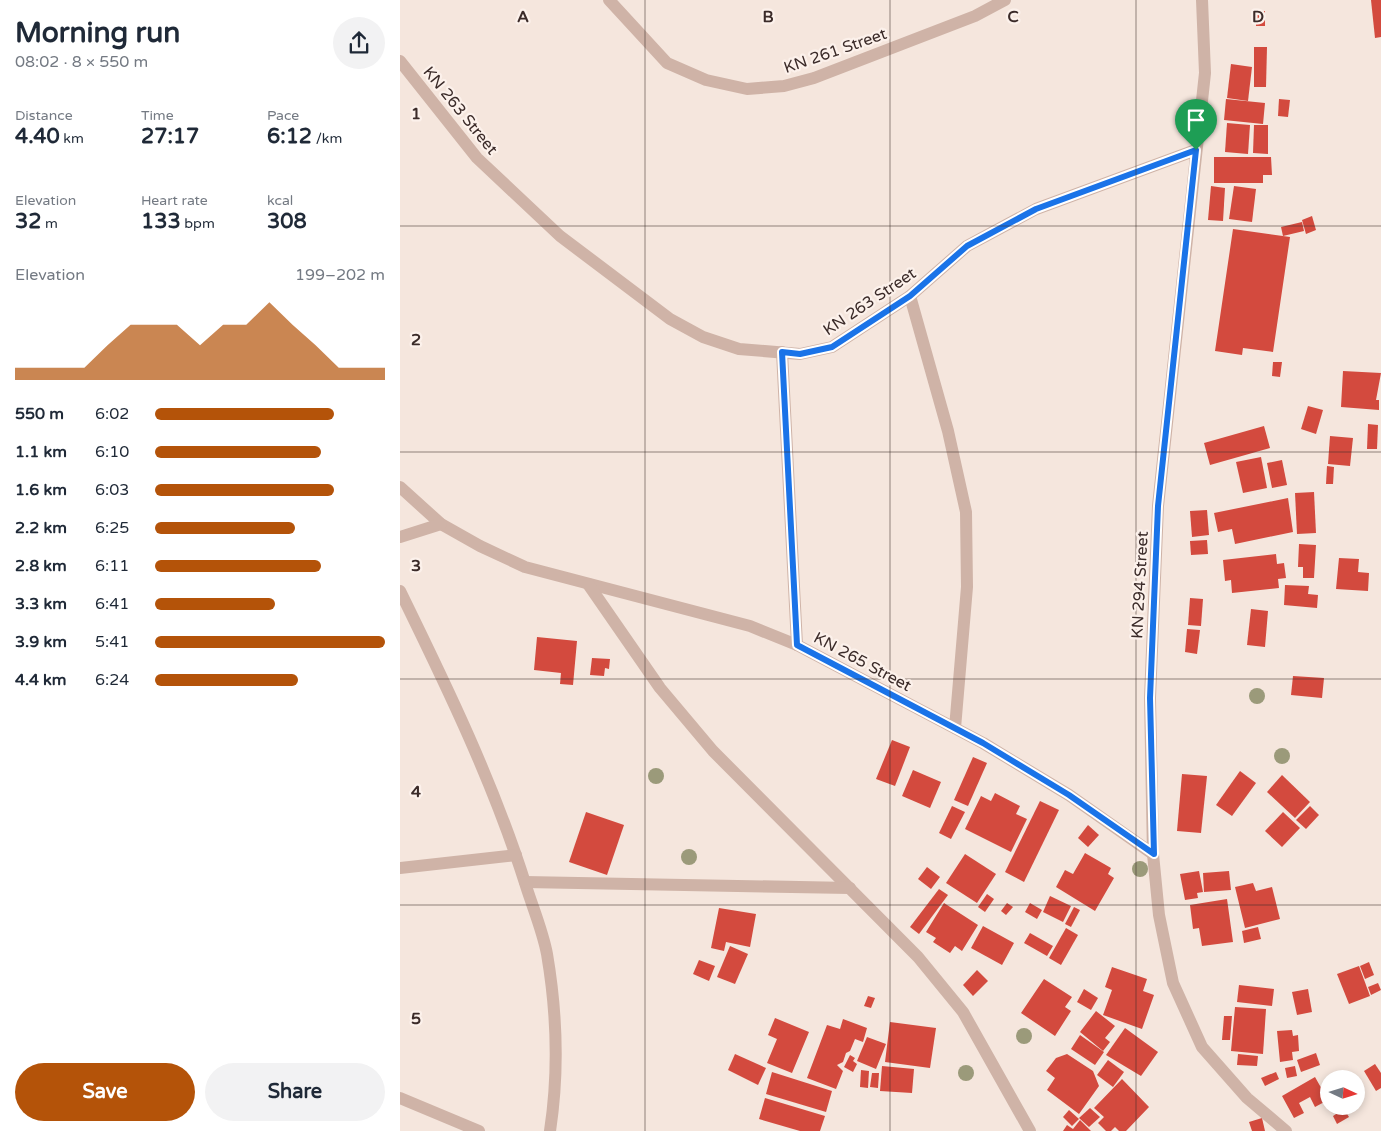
<!DOCTYPE html>
<meta charset="utf-8">
<style>
:root{--surface:#fff;--page:#f2f2f3;--text:#1f2937;--muted:#747a83;--accent:#b45309}
body{margin:0;font-family:"Varela Round",sans-serif;background:var(--page);color:var(--text);height:100vh;display:flex;flex-direction:column;font-size:19px;white-space:nowrap}
*{box-sizing:border-box;margin:0}
p{font-size:16px;color:var(--muted)}
.icon{flex:none;width:28px;height:28px;fill:none;stroke:currentColor;stroke-width:2;stroke-linecap:round;stroke-linejoin:round}
.map{position:relative;flex:1;overflow:hidden}
.drawer{display:flex;flex-direction:column;background:var(--surface);width:400px}
.drawer>*{flex:none}
.needle{width:32px;rotate:94deg}
.controls{position:absolute;left:920px;top:1070px;display:grid;gap:10px}
.controls a{display:grid;place-items:center;width:45px;height:45px;border-radius:50%;background:var(--surface);box-shadow:0 2px 8px #0003;font-size:25px}
.pin{position:absolute;display:grid;place-items:center;width:42px;height:42px;color:#fff;margin:-51px -21px;border-radius:50% 50% 50% 0;rotate:-45deg;box-shadow:0 0 5px #0007}
.pin .icon{rotate:45deg}
.round{display:grid;place-items:center;flex:none;width:52px;height:52px;border-radius:26px;background:var(--page)}
.overview{display:flex;align-items:center;justify-content:space-between;height:85px;padding:0 15px}
h1{font-size:28px;font-weight:700;line-height:38px}
.metrics{display:grid;grid-template-columns:repeat(3,1fr);gap:8px;height:85px;padding:5px 15px}
.metrics div{display:grid;align-content:center}
.metrics b{font-size:21px;font-weight:700}
.metrics small{font-size:14px;font-weight:400}
.metrics p{font-size:14px}
.chart{height:140px;padding:10px 15px}
.chart p{display:flex;justify-content:space-between}
.chart svg{width:100%;height:90px;margin-top:5px;fill:var(--accent);opacity:.7}
.button{display:flex;gap:10px;margin-top:auto;padding:10px 15px}
.button a{flex:1;height:58px;border-radius:30px;background:var(--accent);color:#fff;font-size:20px;font-weight:700;line-height:58px;text-align:center}
.button a+a{background:var(--page);color:var(--text)}
ul{padding:0 15px;list-style:none;font-size:16px}
li{display:grid;grid-template-columns:80px 60px 1fr;align-items:center;height:38px}
li i{height:12px;border-radius:6px;background:var(--accent)}
main{display:flex;flex:1;min-height:0}
.map>svg:first-child{display:block}
.building{fill:#d34a3e}
.lines{fill:none;stroke-linecap:round;stroke-linejoin:round}
.minor{stroke:#cfb3a7;stroke-width:12}
.tree{fill:#9b9a7a}
.route-casing{stroke:#fff;stroke-width:10}
.route{stroke:#1a73e8;stroke-width:6}
.grid{fill:none;stroke:#3b2b29;stroke-width:1;stroke-opacity:0.55}
.labels{text-anchor:middle;stroke-width:4.5;stroke-linejoin:round;paint-order:stroke}
.street-label{font-size:16px;fill:#3b2b29;stroke:#fcf1eb}
.grid-label{font-size:16px;text-anchor:middle;font-weight:bold;fill:#3b2b29;stroke:#fcf1eb;stroke-width:4.5;stroke-linejoin:round;paint-order:stroke}
</style>
<main>
<section class="drawer">
<div class="overview"><div><h1>Morning run</h1><p>08:02 · 8 × 550 m</p></div><a class="round"><svg class="icon" aria-label="share" viewBox="0 0 24 24"><path d="M12 15V3M7 8l5-5 5 5M5 13v7h14v-7"/></svg></a></div>
<div class="metrics">
<div><p>Distance</p><b>4.40<small> km</small></b></div>
<div><p>Time</p><b>27:17</b></div>
<div><p>Pace</p><b>6:12<small> /km</small></b></div>
</div>
<div class="metrics">
<div><p>Elevation</p><b>32<small> m</small></b></div>
<div><p>Heart rate</p><b>133<small> bpm</small></b></div>
<div><p>kcal</p><b>308</b></div>
</div>
<div class="chart"><p><span>Elevation</span>199–202 m</p>
<svg viewBox="0 0 160 44" preserveAspectRatio="none"><path d="M0 44V38L10 38L20 38L30 38L40 27L50 17L60 17L70 17L80 27L90 17L100 17L110 6L120 17L130 27L140 38L150 38L160 38V44z"/></svg>
</div>
<ul>
<li><b>550 m</b>6:02<i style="width:78%"></i></li>
<li><b>1.1 km</b>6:10<i style="width:72%"></i></li>
<li><b>1.6 km</b>6:03<i style="width:78%"></i></li>
<li><b>2.2 km</b>6:25<i style="width:61%"></i></li>
<li><b>2.8 km</b>6:11<i style="width:72%"></i></li>
<li><b>3.3 km</b>6:41<i style="width:52%"></i></li>
<li><b>3.9 km</b>5:41<i style="width:100%"></i></li>
<li><b>4.4 km</b>6:24<i style="width:62%"></i></li>
</ul>
<div class="button"><a>Save</a><a>Share</a></div>
</section>
<div class="map">
<svg width="981" height="1131" viewBox="0 0 981 1131">
<rect width="100%" height="100%" fill="#f5e6dd"/>
<g class="building">
<path d="M971,0H981V37L975,38Z"/>
<rect x="856" y="11" width="9" height="15"/>
<path d="M854,47H867L866,87H854Z"/>
<path d="M831,64L852,67L848,101L827,98Z"/>
<path d="M826,99L865,103L863,124L824,120Z"/>
<path d="M879,99L890,100L888,117L878,116Z"/>
<path d="M827,123L850,125L848,154L825,152Z"/>
<path d="M854,125H868V154L853,153Z"/>
<path d="M814,157H871L872,175H863V183H814Z"/>
<path d="M811,186L825,188L823,221L808,220Z"/>
<path d="M834,186L856,189L852,222L829,219Z"/>
<path d="M912,216L916,230L906,234L902,220Z"/>
<path d="M902,222L904,231L883,236L881,227Z"/>
<path d="M833,229L890,237L873,352L843,348L842,355L815,351Z"/>
<path d="M873,362H882L880,377L872,376Z"/>
<path d="M943,371L981,373L976,400H979V410L941,407Z"/>
<path d="M908,406L923,410L916,434L901,429Z"/>
<path d="M968,424L978,425L977,449H967Z"/>
<path d="M864,426L870,448L810,465L804,443Z"/>
<path d="M930,436L953,438L950,466L928,464Z"/>
<path d="M861,457L867,488L843,493L836,462Z"/>
<path d="M882,460L887,485L872,488L867,463Z"/>
<path d="M927,466L934,467L933,484H926Z"/>
<path d="M914,492L916,533L897,534L895,493Z"/>
<path d="M888,498L893,532L835,544L832,529L818,532L814,513Z"/>
<path d="M807,510L809,535L792,537L790,511Z"/>
<path d="M807,540L808,554L791,555L790,541Z"/>
<path d="M899,544L916,545L914,578H903V567H898Z"/>
<path d="M876,554L877,564L884,563L886,578L878,579L879,588L832,593L831,580L825,581L823,560Z"/>
<path d="M939,558L959,559L958,572L969,573L968,591L936,589Z"/>
<path d="M885,585L909,586L908,594L918,595L917,608L884,605Z"/>
<path d="M790,598L803,599L801,626L788,625Z"/>
<path d="M851,609L868,611L865,647L847,645Z"/>
<path d="M787,629L800,630L797,654L785,652Z"/>
<path d="M137,637L177,641L173,685L160,684L161,673L134,670Z"/>
<path d="M192,658L210,659L209,669L205,668L204,676L190,675Z"/>
<path d="M893,676L924,678L922,698L891,695Z"/>
<path d="M492,740L510,747L495,786L476,779Z"/>
<path d="M573,757L587,763L568,806L554,800Z"/>
<path d="M513,770L541,782L530,808L502,796Z"/>
<path d="M840,771L856,783L832,816L816,805Z"/>
<path d="M782,774L807,776L801,833L777,831Z"/>
<path d="M882,775L910,802L895,818L867,792Z"/>
<path d="M595,793L620,806L616,814L627,819L611,852L565,829L581,796L591,801Z"/>
<path d="M640,801L659,810L624,882L605,872Z"/>
<path d="M552,806L565,812L551,839L539,833Z"/>
<path d="M910,806L919,815L906,829L896,820Z"/>
<path d="M186,812L224,825L207,875L169,862Z"/>
<path d="M883,812L900,828L882,847L865,831Z"/>
<path d="M688,825L699,835L688,847L678,838Z"/>
<path d="M685,853L711,868L708,874L714,878L695,911L656,887L665,870L673,874Z"/>
<path d="M565,854L596,874L577,903L546,883Z"/>
<path d="M527,867L540,877L531,889L518,879Z"/>
<path d="M799,871L803,892L797,893L798,898L785,900L780,874Z"/>
<path d="M829,871L831,890L804,892L803,873Z"/>
<path d="M853,883L856,891L872,887L880,919L845,928L835,887Z"/>
<path d="M539,889L548,895L519,934L510,927Z"/>
<path d="M587,894L594,899L585,912L578,907Z"/>
<path d="M650,896L671,906L663,922L643,912Z"/>
<path d="M827,899L833,942L802,946L799,928L793,929L790,905Z"/>
<path d="M544,903L578,925L562,951L555,946L550,953L533,942L536,938L526,932Z"/>
<path d="M607,903L613,907L606,915L601,911Z"/>
<path d="M630,903L642,910L637,919L625,912Z"/>
<path d="M674,907L680,910L671,927L665,924Z"/>
<path d="M319,908L356,914L350,947L326,942L324,951L311,948Z"/>
<path d="M583,926L614,943L602,965L571,948Z"/>
<path d="M858,927L861,939L844,943L842,931Z"/>
<path d="M666,928L678,935L661,965L649,958Z"/>
<path d="M630,933L653,946L647,956L624,943Z"/>
<path d="M330,946L348,954L335,984L317,977Z"/>
<path d="M299,960L315,966L309,981L293,974Z"/>
<path d="M969,962L974,975L965,979L960,966Z"/>
<path d="M959,966L970,996L949,1004L937,974Z"/>
<path d="M712,967L747,979L743,991L754,995L742,1029L703,1015L712,990L705,987Z"/>
<path d="M577,970L588,981L573,996L563,985Z"/>
<path d="M644,979L672,997L665,1007L671,1011L655,1036L621,1013Z"/>
<path d="M978,983L981,990L971,995L968,987Z"/>
<path d="M839,985L874,989L872,1006L837,1002Z"/>
<path d="M684,989L698,998L691,1010L677,1002Z"/>
<path d="M908,989L912,1012L897,1015L892,992Z"/>
<path d="M468,996L475,998L471,1008L464,1006Z"/>
<path d="M835,1007L866,1009L863,1054L831,1051Z"/>
<path d="M696,1011L715,1026L705,1038L710,1042L703,1051L680,1032Z"/>
<path d="M824,1016H832L830,1040H822Z"/>
<path d="M375,1018L409,1032L392,1073L367,1063L377,1039L368,1035Z"/>
<path d="M443,1019L467,1028L463,1042L455,1039L450,1051L446,1053L443,1062L437,1065L443,1071L436,1089L407,1078L427,1025L440,1029Z"/>
<path d="M490,1022L536,1028L530,1068L485,1062Z"/>
<path d="M725,1028L758,1052L741,1076L706,1055Z"/>
<path d="M892,1030L893,1036L898,1035L899,1051L892,1052L893,1060L880,1062L877,1031Z"/>
<path d="M680,1035L704,1052L695,1065L671,1049Z"/>
<path d="M467,1037L486,1044L476,1069L457,1061Z"/>
<path d="M916,1053L920,1065L901,1072L897,1060Z"/>
<path d="M335,1054L366,1068L358,1085L328,1070Z"/>
<path d="M667,1054L693,1071L699,1086L679,1114L647,1090L655,1078L646,1071L656,1058Z"/>
<path d="M838,1054L858,1056L857,1066L837,1065Z"/>
<path d="M450,1055L455,1058L453,1061L457,1064L453,1072L444,1067Z"/>
<path d="M708,1060L724,1072L713,1087L697,1075Z"/>
<path d="M975,1064L981,1073V1088L976,1091L964,1071Z"/>
<path d="M482,1066L514,1069L512,1093L480,1091Z"/>
<path d="M895,1066L897,1076L887,1078L885,1068Z"/>
<path d="M461,1070L469,1071L468,1088L460,1087Z"/>
<path d="M372,1072L432,1091L426,1112L366,1094Z"/>
<path d="M876,1072L879,1079L865,1086L861,1078Z"/>
<path d="M472,1073H479L478,1088L470,1087Z"/>
<path d="M915,1077L928,1100L915,1107L910,1097L899,1103L904,1113L894,1118L882,1096Z"/>
<path d="M722,1079L749,1107L726,1131H719L715,1127L711,1131H706L698,1123L704,1117L694,1108Z"/>
<path d="M365,1098L425,1116L420,1131H400L359,1119Z"/>
<path d="M690,1108L700,1117L689,1127L679,1118Z"/>
<path d="M944,1109L949,1117L937,1124L933,1116Z"/>
<path d="M669,1110L679,1119L672,1126L663,1117Z"/>
<path d="M862,1118L865,1131H852L849,1122Z"/>
<path d="M680,1120L691,1131H663L667,1125L673,1129Z"/>
</g>
<g class="lines">
<g class="minor">
<path d="M209,0L267,63L306,80L347,89L384,86L414,78L575,16L605,0"/>
<path d="M802,0L805,73L758,506L750,698L753,854L759,915L773,983L802,1047L847,1098L886,1131"/>
<path d="M0,61L77,158L160,236L270,319L303,337L339,349L400,354L432,347L510,296L567,246L636,209L796,150"/>
<path d="M510,296L548,431L566,512L567,587L555,728"/>
<path d="M382,352L397,645"/>
<path d="M0,487L41,524L80,546L125,567L350,626L397,645L583,743L669,795L753,854"/>
<path d="M0,537L41,524"/>
<path d="M188,584L260,688L313,751L518,957L563,1012L630,1131"/>
<path d="M0,591C47,687 94,784 126,886C133,908 143,932 147,954C157,1013 159,1072 150,1131"/>
<path d="M0,868L116,855"/>
<path d="M125,882L450,888"/>
<path d="M0,1098L79,1131"/>
</g>
</g>
<g class="tree">
<circle cx="857" cy="696" r="8"/>
<circle cx="882" cy="756" r="8"/>
<circle cx="256" cy="776" r="8"/>
<circle cx="289" cy="857" r="8"/>
<circle cx="740" cy="869" r="8"/>
<circle cx="624" cy="1036" r="8"/>
<circle cx="566" cy="1073" r="8"/>
</g>
<g class="lines">
<defs>
<path id="route" d="M796,150L758,506L750,698L754,854L669,795L583,743L397,645L382,352L400,354L432,347L510,296L567,246L636,209Z"/>
</defs>
<use href="#route" class="route-casing"/>
<use href="#route" class="route"/>
</g>
<path class="grid" d="M245,0V1131M490,0V1131M736,0V1131M0,226H981M0,452H981M0,679H981M0,905H981"/>
<g class="labels">
<g class="street-label">
<text transform="translate(435 50) rotate(-19)" y="6">KN 261 Street</text>
<text transform="translate(61 110) rotate(51)" y="6">KN 263 Street</text>
<text transform="translate(469 301) rotate(-34)" y="6">KN 263 Street</text>
<text transform="translate(739 585) rotate(-87)" y="6">KN 294 Street</text>
<text transform="translate(463 661) rotate(28)" y="6">KN 265 Street</text>
</g>
</g>
<g class="grid-label">
<text x="123" y="22">A</text>
<text x="368" y="22">B</text>
<text x="613" y="22">C</text>
<text x="858" y="22">D</text>
<text x="16" y="119">1</text>
<text x="16" y="345">2</text>
<text x="16" y="571">3</text>
<text x="16" y="797">4</text>
<text x="16" y="1024">5</text>
</g>
</svg>
<div class="controls">
<a><svg class="needle" viewBox="-14 -14 28 28"><path d="M0-13l5 13h-10z" fill="#e53935"/><path d="M0 13l5-13h-10z" fill="#747a83"/></svg></a>
</div>
<div class="pin" style="left:796px;top:150px;background:#1e9e55"><svg class="icon" aria-label="arrive" viewBox="0 0 24 24"><path d="M6 21V4h12l-3 4 3 4H6"/></svg></div>
</div>
</main>
